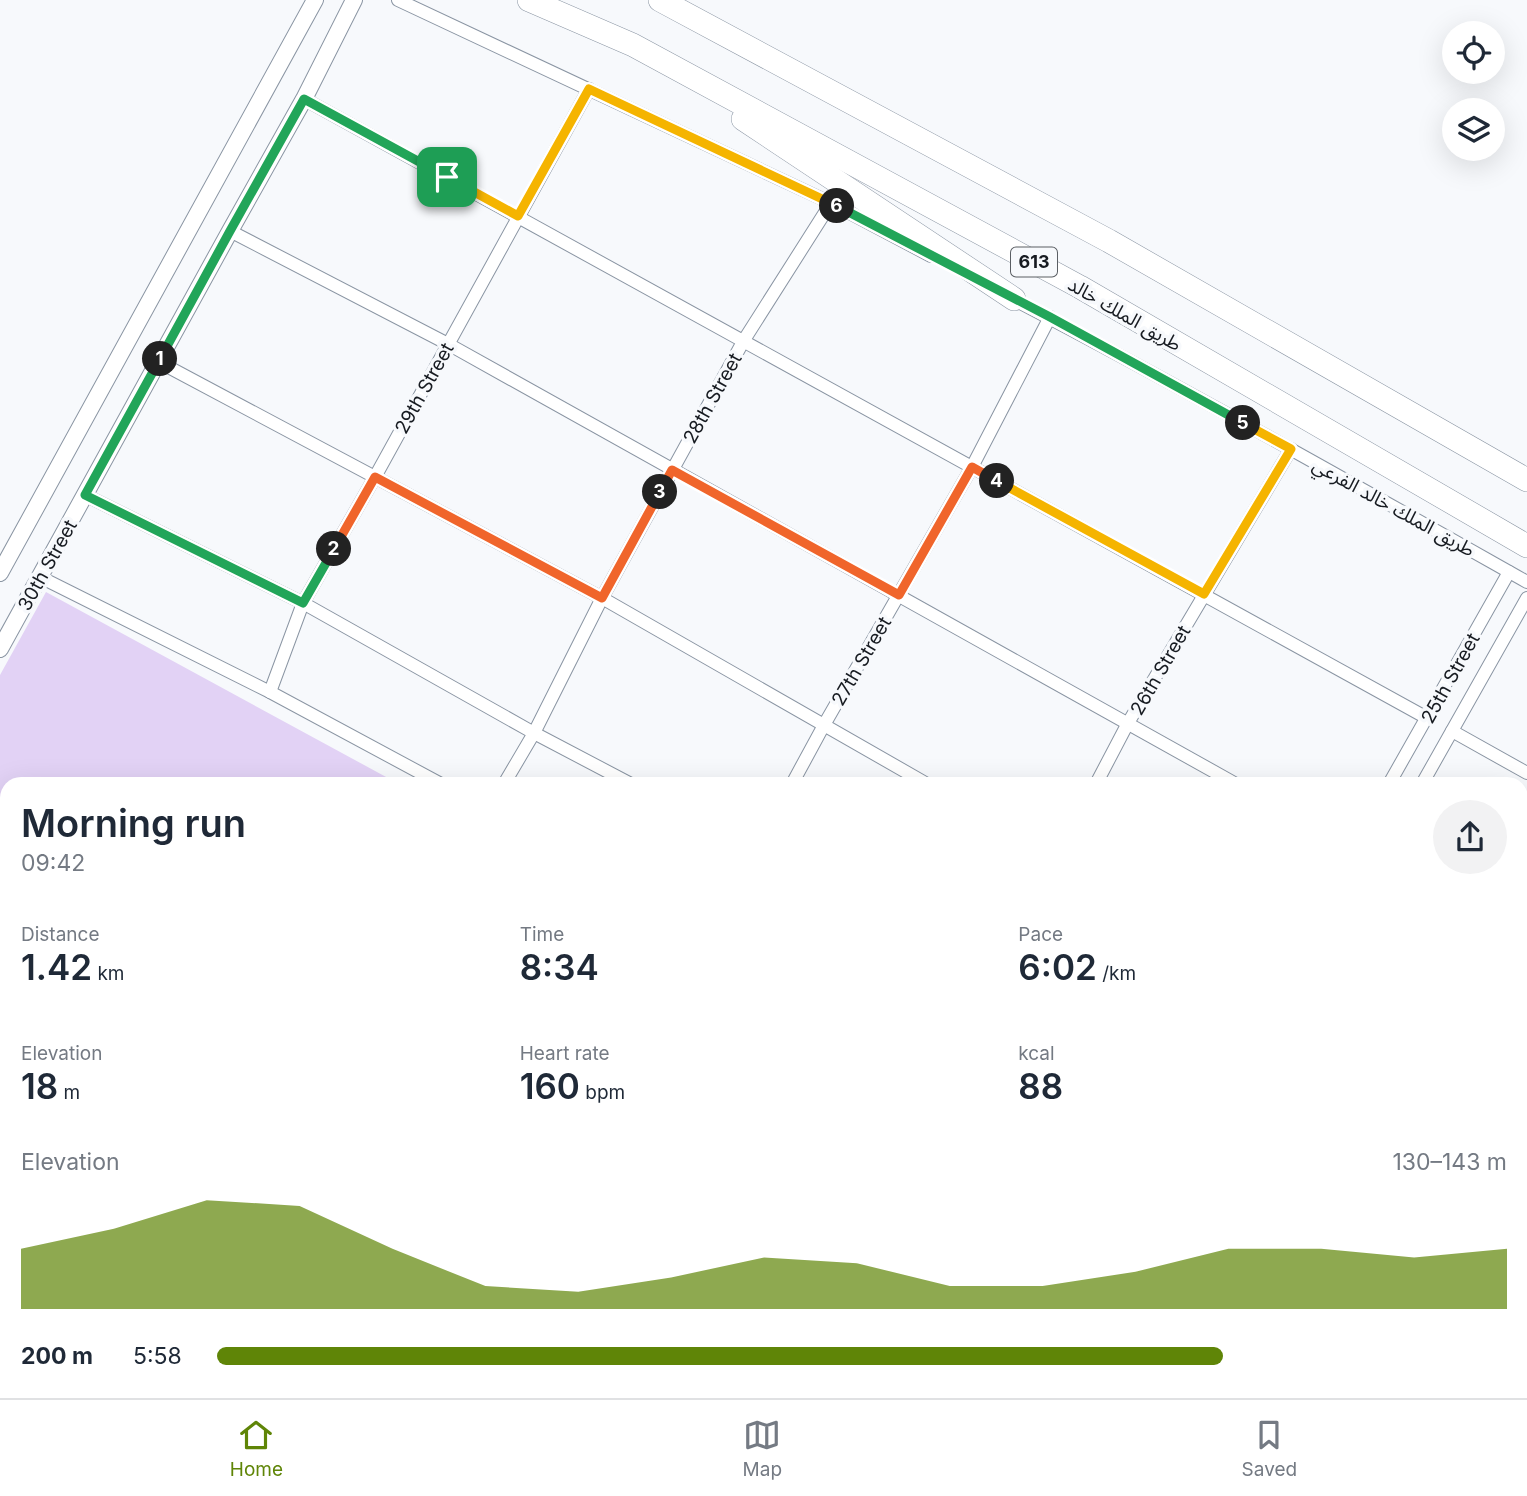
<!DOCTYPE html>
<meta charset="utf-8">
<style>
:root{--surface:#fff;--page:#f2f2f3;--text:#1f2937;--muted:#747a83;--line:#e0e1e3;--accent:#5f8507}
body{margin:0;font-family:Inter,"Noto Sans Arabic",sans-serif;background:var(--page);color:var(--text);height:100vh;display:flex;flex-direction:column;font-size:26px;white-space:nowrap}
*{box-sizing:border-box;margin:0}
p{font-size:23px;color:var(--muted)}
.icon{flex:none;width:38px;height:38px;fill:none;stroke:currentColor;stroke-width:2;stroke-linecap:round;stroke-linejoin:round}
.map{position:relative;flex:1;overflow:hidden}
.side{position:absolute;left:0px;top:777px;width:1528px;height:621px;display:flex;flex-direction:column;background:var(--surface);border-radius:21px 21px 0 0;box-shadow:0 7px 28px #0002}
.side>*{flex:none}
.controls{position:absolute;left:1442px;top:21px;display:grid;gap:14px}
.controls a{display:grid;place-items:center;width:63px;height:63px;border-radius:50%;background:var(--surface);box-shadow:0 7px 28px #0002;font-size:35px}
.pin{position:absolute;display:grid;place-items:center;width:60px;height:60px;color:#fff;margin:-30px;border-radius:14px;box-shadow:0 4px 10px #0006}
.km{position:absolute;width:35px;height:35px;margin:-18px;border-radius:50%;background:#222;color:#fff;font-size:19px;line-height:35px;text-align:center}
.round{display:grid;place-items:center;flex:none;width:74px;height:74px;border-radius:37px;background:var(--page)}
.head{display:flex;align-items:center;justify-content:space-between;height:119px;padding:0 21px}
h1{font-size:38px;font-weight:600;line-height:52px}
.stats{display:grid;grid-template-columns:repeat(3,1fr);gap:10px;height:119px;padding:7px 21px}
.stats div{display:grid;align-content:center}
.stats b{font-size:35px;font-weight:600}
.stats small{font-size:19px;font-weight:400}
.stats p{font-size:19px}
.chart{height:196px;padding:14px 21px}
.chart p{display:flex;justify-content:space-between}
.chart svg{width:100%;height:126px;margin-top:7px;fill:var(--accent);opacity:.7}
ul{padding:0 21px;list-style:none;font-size:23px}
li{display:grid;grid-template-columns:112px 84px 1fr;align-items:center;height:52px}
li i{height:18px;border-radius:9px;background:var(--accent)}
.menu{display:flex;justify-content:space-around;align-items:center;height:98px;border-top:2px solid var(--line);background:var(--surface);font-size:19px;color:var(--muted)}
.menu a{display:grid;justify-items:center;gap:4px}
.menu .current{color:var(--accent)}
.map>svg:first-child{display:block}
.green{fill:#e2d2f5}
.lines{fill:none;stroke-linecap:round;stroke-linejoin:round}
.minor-casing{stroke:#8a95a3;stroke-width:14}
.tertiary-casing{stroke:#8a95a3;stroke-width:18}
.motorway-casing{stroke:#8a95a3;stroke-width:24}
.minor{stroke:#fff;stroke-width:12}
.tertiary{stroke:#fff;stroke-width:16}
.motorway{stroke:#fff;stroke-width:23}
.split-1-casing{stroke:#fff;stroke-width:14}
.split-2-casing{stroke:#fff;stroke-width:14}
.split-3-casing{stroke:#fff;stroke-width:14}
.split-4-casing{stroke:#fff;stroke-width:14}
.split-5-casing{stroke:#fff;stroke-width:14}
.split-6-casing{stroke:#fff;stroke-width:14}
.split-7-casing{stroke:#fff;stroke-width:14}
.split-1{stroke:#22a559;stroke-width:9}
.split-2{stroke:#22a559;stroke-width:9}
.split-3{stroke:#f0652b;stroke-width:9}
.split-4{stroke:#f0652b;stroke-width:9}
.split-5{stroke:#f5b400;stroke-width:9}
.split-6{stroke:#22a559;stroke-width:9}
.split-7{stroke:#f5b400;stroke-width:9}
.labels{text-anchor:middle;stroke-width:7;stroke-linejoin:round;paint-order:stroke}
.shield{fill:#f7f9fc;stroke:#5a5e63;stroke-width:2}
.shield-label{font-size:18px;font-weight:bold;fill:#171b21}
.street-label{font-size:19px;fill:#171b21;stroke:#f7f9fc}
</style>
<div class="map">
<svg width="1527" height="1398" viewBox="0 0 1527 1398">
<rect width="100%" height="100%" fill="#f7f9fc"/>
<path class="green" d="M46,592L399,784H7V1391H732L728,1398H0V675Z"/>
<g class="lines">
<defs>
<g id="minor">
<path d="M398,0L831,203L931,256"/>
<path d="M304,99L1427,718"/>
<path d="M230,231L448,344L1236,784"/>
<path d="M1009,297C1184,388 1355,485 1527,582"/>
<path d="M159,362L602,598L927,784"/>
<path d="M85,495L303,603L534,733L631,784"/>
<path d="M40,577L270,692L441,784"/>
<path d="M270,692L303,603L375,477L589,89"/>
<path d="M1452,731L1527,773"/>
<path d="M504,784L534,733L602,598L744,340L831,203"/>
<path d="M792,784L824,725L972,467L1050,317"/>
<path d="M1096,784L1128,723L1291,449"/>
<path d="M1389,784L1509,572"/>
<path d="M1422,784L1527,598"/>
<path d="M1521,955L1527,959"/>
<path d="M1521,1277L1527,1281"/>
<path d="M815,1391L828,1398"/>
<path d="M1101,1391L1114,1398"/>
<path d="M1398,1391L1412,1398"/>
<path d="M751,1398L754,1391"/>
<path d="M1047,1398L1051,1391"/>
<path d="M1079,1398L1083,1391"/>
<path d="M1367,1398L1371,1391"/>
</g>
<g id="tertiary">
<path d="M0,573L315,0"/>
<path d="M0,649L230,231L304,99L354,0"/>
</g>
<g id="motorway">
<path d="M529,0L633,45L1080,287L1527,546"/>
<path d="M660,0L1109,241L1527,480"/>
<path d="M743,119L1014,299"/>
</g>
</defs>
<use href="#minor" class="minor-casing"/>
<use href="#tertiary" class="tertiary-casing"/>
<use href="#motorway" class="motorway-casing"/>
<use href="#minor" class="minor"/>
<use href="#tertiary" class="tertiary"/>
<use href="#motorway" class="motorway"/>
</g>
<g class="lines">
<defs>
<path id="split-1" d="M160,359L230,231L304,99L447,177"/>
<path id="split-2" d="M160,359L85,495L303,603L334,549"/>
<path id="split-3" d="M334,549L375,477L602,598L660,492"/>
<path id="split-4" d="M660,492L672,470L899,595L972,467L997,481"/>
<path id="split-5" d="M997,481L1204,594L1291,449L1243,423"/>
<path id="split-6" d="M837,206L1050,317L1243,423"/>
<path id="split-7" d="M447,177L518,216L589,89L837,206"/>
</defs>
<use href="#split-1" class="split-1-casing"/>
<use href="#split-2" class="split-2-casing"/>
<use href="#split-3" class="split-3-casing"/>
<use href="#split-4" class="split-4-casing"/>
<use href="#split-5" class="split-5-casing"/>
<use href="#split-6" class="split-6-casing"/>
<use href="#split-7" class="split-7-casing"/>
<use href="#split-1" class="split-1"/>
<use href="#split-2" class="split-2"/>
<use href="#split-3" class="split-3"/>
<use href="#split-4" class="split-4"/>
<use href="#split-5" class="split-5"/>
<use href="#split-6" class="split-6"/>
<use href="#split-7" class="split-7"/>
</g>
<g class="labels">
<rect class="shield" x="1011" y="247.5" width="46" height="29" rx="5"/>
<g class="shield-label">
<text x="1034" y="268">613</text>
</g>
<g class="street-label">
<text transform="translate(1125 314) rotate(30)" y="7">طريق الملك خالد</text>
<text transform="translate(424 388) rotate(-61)" y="7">29th Street</text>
<text transform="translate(712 398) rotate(-61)" y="7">28th Street</text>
<text transform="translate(1394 507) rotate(29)" y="7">طريق الملك خالد الفرعي</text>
<text transform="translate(47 565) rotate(-61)" y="7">30th Street</text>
<text transform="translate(861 661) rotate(-60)" y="7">27th Street</text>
<text transform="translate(1160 670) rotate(-60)" y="7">26th Street</text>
<text transform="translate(1450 678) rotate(-61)" y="7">25th Street</text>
</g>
</g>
</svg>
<div class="controls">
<a><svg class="icon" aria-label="locate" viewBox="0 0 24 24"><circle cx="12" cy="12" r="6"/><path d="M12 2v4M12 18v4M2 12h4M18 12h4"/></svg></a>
<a><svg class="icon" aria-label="layers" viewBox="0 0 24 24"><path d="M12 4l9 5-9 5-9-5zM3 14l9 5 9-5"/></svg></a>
</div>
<div class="pin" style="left:447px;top:177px;background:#1e9e55"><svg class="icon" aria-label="arrive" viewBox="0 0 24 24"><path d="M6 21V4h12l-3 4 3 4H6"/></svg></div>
<b class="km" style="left:160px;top:359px">1</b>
<b class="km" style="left:334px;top:549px">2</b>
<b class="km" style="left:660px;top:492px">3</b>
<b class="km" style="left:997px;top:481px">4</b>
<b class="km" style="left:1243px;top:423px">5</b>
<b class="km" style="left:837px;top:206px">6</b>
<section class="side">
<div class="head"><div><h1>Morning run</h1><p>09:42</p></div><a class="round"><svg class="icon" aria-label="share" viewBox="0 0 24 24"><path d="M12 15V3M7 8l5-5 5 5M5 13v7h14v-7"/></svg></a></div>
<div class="stats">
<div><p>Distance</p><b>1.42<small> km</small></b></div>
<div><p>Time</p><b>8:34</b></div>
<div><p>Pace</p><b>6:02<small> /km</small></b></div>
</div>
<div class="stats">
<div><p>Elevation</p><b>18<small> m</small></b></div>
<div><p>Heart rate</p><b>160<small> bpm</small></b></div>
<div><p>kcal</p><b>88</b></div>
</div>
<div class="chart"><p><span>Elevation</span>130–143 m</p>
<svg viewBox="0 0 160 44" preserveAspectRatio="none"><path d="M0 44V23L10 16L20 6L30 8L40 23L50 36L60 38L70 33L80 26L90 28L100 36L110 36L120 31L130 23L140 23L150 26L160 23V44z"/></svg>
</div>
<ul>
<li><b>200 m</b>5:58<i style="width:78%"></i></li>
</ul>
</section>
</div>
<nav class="menu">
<a class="current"><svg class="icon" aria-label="home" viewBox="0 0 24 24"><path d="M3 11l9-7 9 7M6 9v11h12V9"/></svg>Home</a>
<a><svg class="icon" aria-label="map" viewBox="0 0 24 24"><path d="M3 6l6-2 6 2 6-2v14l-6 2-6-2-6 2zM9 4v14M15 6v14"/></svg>Map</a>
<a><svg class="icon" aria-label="saved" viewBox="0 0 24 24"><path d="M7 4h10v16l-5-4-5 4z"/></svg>Saved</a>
</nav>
